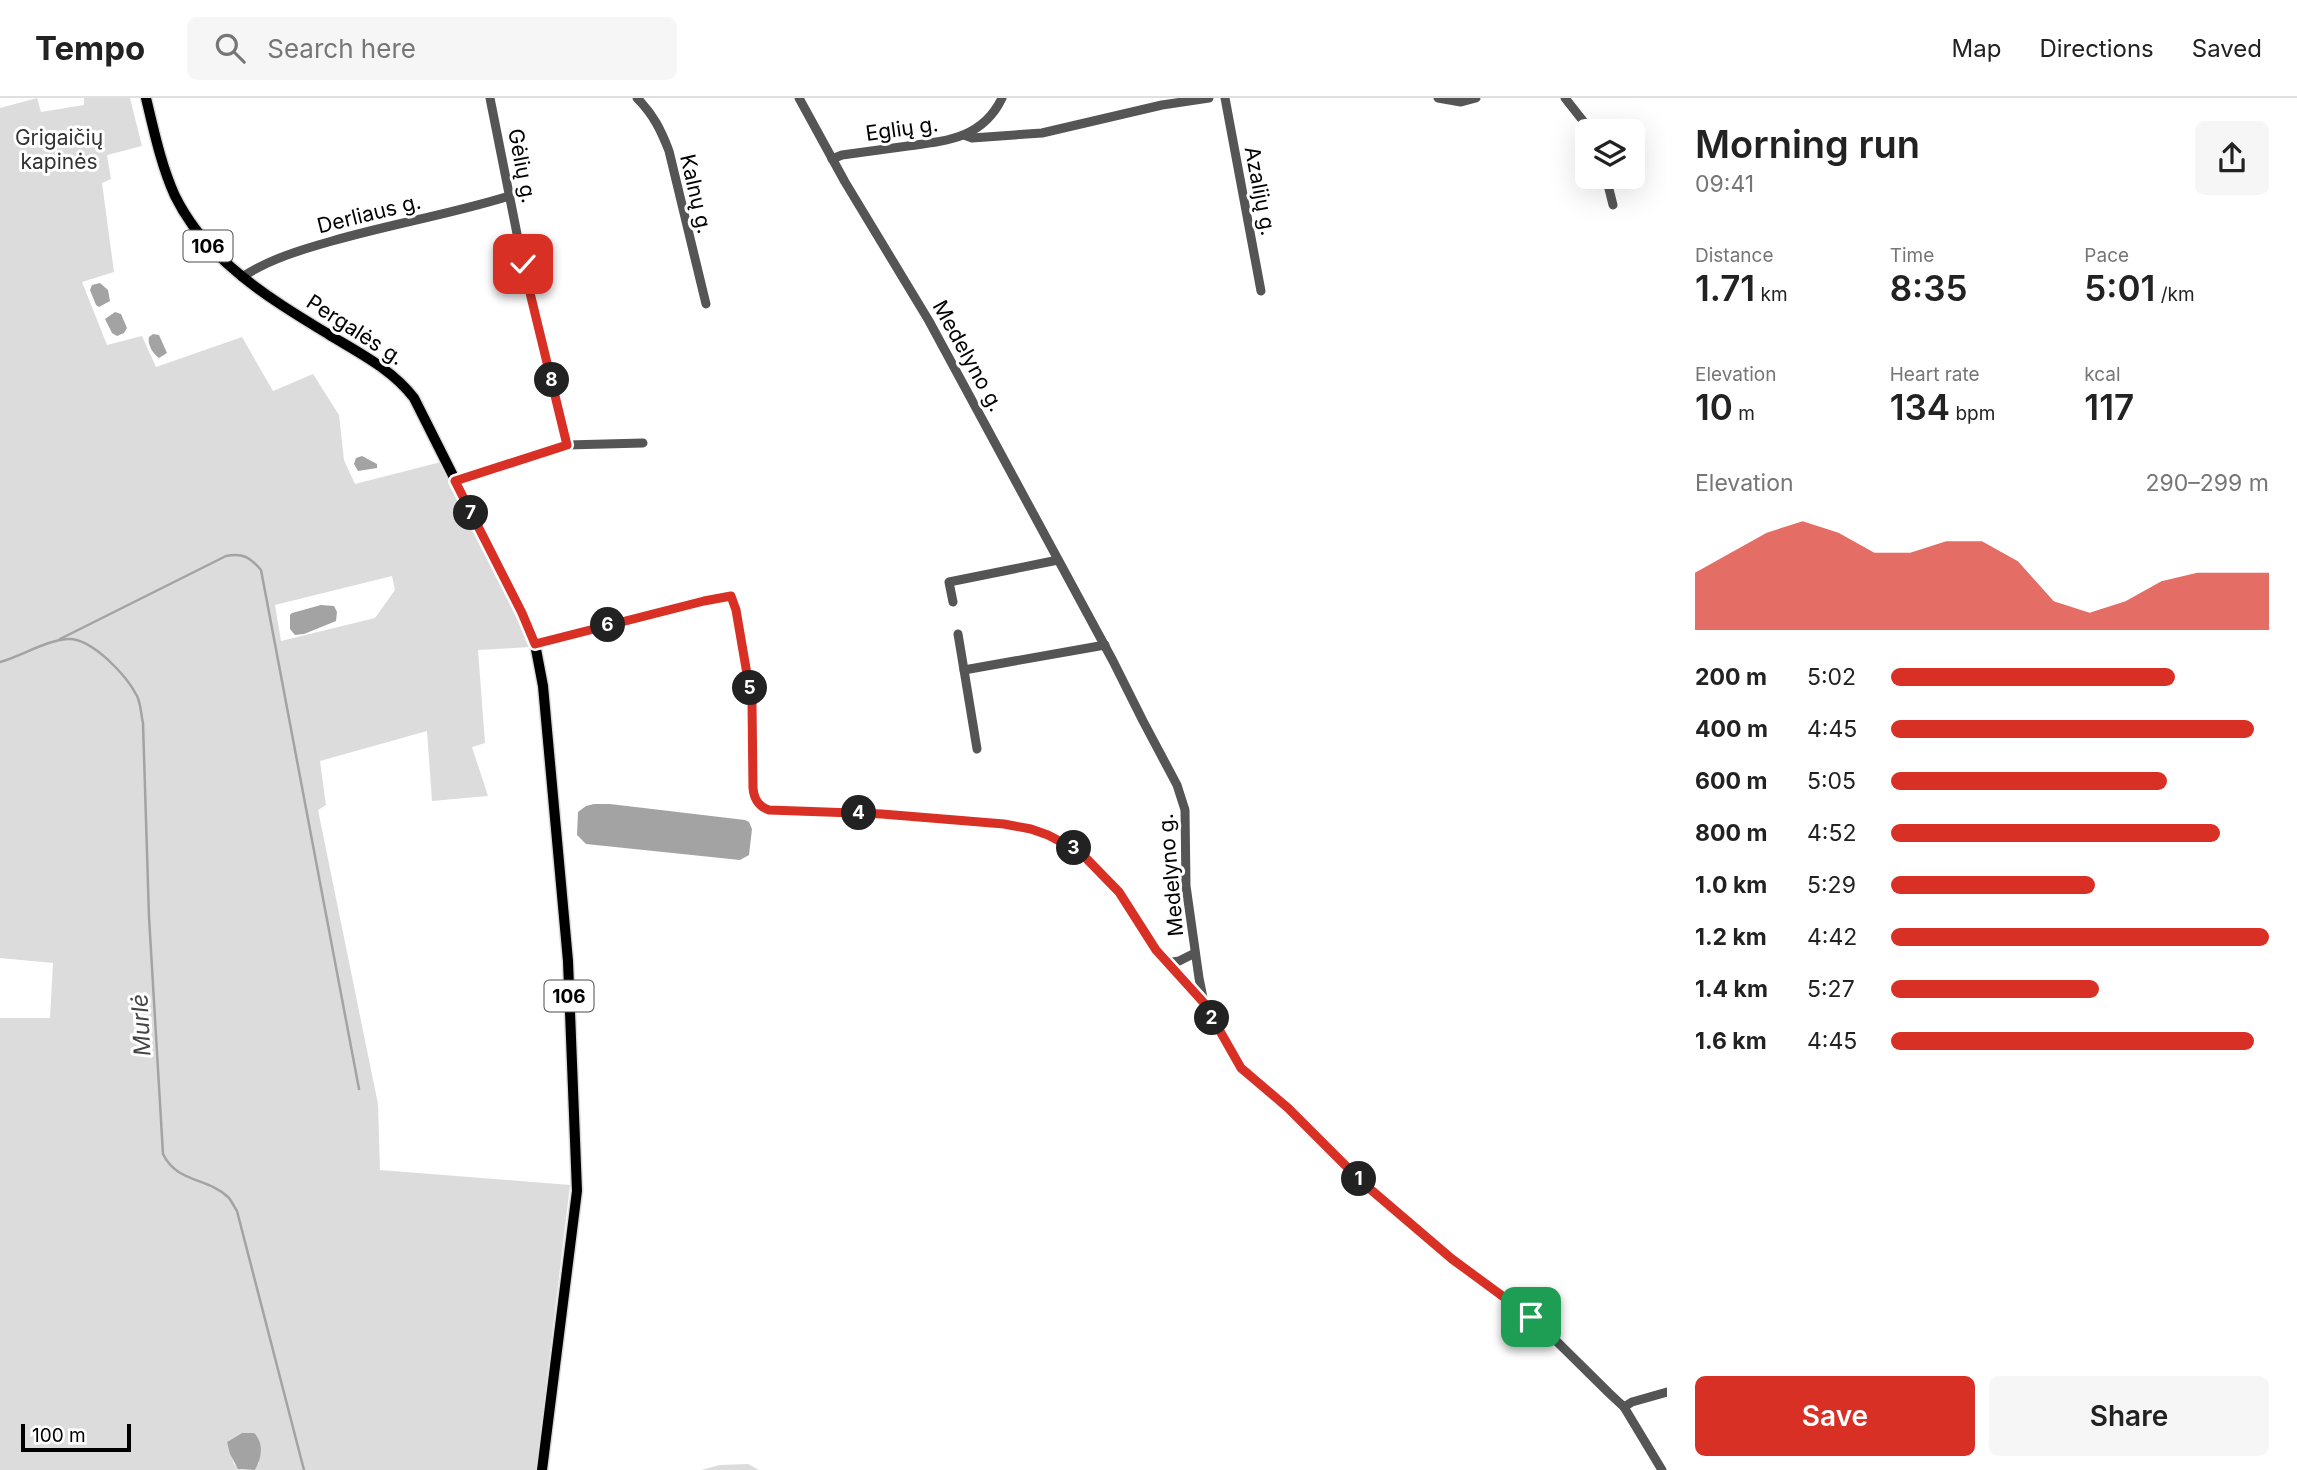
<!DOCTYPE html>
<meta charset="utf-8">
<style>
:root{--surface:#fff;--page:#f6f6f6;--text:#222;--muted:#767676;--line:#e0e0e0;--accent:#d93025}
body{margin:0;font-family:Inter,sans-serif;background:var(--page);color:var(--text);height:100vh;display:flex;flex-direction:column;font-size:26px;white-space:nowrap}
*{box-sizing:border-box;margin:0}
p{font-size:23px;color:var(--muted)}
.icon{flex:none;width:38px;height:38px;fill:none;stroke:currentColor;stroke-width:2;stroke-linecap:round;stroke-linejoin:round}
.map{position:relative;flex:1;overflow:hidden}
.details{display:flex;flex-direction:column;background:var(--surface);width:630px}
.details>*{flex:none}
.tools{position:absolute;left:1575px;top:21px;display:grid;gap:14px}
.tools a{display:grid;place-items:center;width:70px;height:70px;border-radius:10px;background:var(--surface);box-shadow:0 7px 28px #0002;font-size:35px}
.scale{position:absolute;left:21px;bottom:18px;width:110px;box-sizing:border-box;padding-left:7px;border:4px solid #000;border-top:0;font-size:19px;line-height:24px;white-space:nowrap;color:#000;-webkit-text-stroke:5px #fff;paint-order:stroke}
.pin{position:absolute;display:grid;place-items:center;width:60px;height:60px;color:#fff;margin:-30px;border-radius:14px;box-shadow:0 4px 10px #0006}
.km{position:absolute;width:35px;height:35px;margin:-18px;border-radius:50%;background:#222;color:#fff;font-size:19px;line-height:35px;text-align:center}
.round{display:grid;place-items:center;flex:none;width:74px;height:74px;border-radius:10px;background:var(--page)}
.summary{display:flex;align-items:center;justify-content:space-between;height:119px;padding:0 28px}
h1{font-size:38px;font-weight:600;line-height:52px}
.figures{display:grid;grid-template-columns:repeat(3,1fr);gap:10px;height:119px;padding:7px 28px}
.figures div{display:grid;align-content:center}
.figures b{font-size:35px;font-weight:600}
.figures small{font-size:19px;font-weight:400}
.figures p{font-size:19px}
.chart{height:196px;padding:14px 28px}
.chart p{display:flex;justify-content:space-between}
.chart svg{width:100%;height:126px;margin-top:7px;fill:var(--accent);opacity:.7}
.action{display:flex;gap:14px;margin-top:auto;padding:14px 28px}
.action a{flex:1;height:80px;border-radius:10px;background:var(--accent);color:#fff;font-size:28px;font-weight:600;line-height:80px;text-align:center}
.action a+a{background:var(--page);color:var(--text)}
ul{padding:0 28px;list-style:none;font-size:23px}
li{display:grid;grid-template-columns:112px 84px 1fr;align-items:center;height:52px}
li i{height:18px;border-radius:9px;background:var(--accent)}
header{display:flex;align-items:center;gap:42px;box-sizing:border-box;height:98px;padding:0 35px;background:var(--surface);border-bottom:2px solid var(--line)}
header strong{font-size:33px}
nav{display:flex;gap:38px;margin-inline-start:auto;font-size:24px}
.search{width:490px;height:63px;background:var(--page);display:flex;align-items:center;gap:18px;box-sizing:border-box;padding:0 24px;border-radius:10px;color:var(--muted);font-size:26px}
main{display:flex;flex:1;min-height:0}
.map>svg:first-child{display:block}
.green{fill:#dcdcdc;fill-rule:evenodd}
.water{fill:#a3a3a3}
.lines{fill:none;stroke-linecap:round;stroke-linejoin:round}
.stream{stroke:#a3a3a3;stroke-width:2.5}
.major-casing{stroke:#dbdbdb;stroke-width:13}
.minor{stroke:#555;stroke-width:9}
.major{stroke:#000;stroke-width:10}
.route-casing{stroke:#fff;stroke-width:14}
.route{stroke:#d93025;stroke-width:9}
.labels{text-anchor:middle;stroke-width:6;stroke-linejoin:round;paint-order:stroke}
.shield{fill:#fff;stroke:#4c4c4c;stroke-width:2}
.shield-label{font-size:19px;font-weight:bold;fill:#000}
.street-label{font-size:21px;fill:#000;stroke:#fff}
.park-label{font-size:21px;fill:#333;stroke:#fff}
.water-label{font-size:23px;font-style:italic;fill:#444;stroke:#fff}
</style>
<header>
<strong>Tempo</strong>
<div class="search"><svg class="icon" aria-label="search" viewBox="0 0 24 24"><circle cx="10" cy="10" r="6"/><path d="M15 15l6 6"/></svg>Search here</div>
<nav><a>Map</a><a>Directions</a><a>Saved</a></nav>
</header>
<main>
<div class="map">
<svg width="1667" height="1372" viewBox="0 0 1667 1372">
<rect width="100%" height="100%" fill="#fff"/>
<g class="green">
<path d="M37,0L41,14L84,7V0H130L142,48L107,57L111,81L102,85L114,174L82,184L107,247L142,238L156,269L242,239L273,293L313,276L339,317L344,362L355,386L441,364L520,520L531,549L478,552L485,645L472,649L488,698L432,703L427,633L320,663L326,707L318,712L378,1006L380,1072L570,1087L536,1372H255L259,1365L253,1335H242L227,1344L234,1366L241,1372H0V920H50L53,865L0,860V10ZM392,478L395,492L375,520L281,543L275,507Z"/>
<path d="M748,1366L759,1372H701L720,1367Z"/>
</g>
<g class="water">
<path d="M100,185L108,192L110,203L99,209L96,207L90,192L92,187Z"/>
<path d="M115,214L121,216L127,230L124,235L117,238L112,235L105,221Z"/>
<path d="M153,236L159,237L167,255L159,260C153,256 147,246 149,239Z"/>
<path d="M362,358L377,366V370L358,373L354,366L356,360Z"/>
<path d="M321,507L334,508L337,514L336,523L304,536L295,537L290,531V517L292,515Z"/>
<path d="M594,706H610L745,722L749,724L752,731L749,757L740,762L586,746L577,737L578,714L586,708Z"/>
<path d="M242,1335H254C264,1345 262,1360 255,1372L238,1371L230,1356L227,1344Z"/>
</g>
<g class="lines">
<g class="stream">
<path d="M60,541L226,458C243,455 250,459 261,472L359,991"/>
<path d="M0,564C22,558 44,543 68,541C92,540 127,578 137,598C141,606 141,617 143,625L149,819L163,1056C177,1085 207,1079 228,1099C232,1103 234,1109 237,1113L304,1372"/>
</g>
<defs>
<path id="major" d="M146,0C154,33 161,67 175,98C207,163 269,200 328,236C359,255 392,271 414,300L522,515L535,546L543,588L568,863L577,1093L542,1372"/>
</defs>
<use href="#major" class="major-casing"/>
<g class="minor">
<path d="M490,0L523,166L567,347"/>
<path d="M637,0C653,16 661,32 669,53L706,206"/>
<path d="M799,0L845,84L929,223L1113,563L1143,623L1177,687L1185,712L1186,788L1199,880L1204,905L1219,934L1241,969L1288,1010L1363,1085L1452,1161L1531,1218L1609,1295L1624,1309L1662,1372"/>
<path d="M1225,0L1261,193"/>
<path d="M1438,0L1461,4L1476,0"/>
<path d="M1565,0L1591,33"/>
<path d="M964,37L972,40L1042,35L1162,7L1209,0"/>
<path d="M832,61L842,57C864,54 886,51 908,48C947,43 983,40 1002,0"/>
<path d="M1606,79L1613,107"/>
<path d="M242,179C270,161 300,152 332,143C391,126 451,116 509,98"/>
<path d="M455,383L567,347L643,345"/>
<path d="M953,504L949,484L1058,462"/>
<path d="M958,536L964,572L1105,547"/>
<path d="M535,546L704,503L731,498L736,512L752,605L753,689C754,701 757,708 769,712L882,716L1004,725L1031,731L1048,737L1080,754L1105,777L1129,809L1156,852L1203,904"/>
<path d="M964,572L977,651"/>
<path d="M1166,865L1179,863L1195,855"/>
<path d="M1624,1309L1632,1304L1667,1294"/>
</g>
<use href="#major" class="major"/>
</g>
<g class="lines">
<defs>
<path id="route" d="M523,166L567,347L455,383L522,515L535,546L704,503L731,498L736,512L752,605L753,690C754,701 758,708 769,712L882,716L1004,726L1031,731L1048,737L1080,754L1119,794L1156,852L1204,905L1241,970L1288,1010L1363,1085L1452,1161L1531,1219"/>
</defs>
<use href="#route" class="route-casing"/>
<use href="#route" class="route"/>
</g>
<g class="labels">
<g class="shield">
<rect x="183.5" y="132.5" width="49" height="31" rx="5"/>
<rect x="544.5" y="882.5" width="49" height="31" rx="5"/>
</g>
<g class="shield-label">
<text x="208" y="155">106</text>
<text x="569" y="905">106</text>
</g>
<g class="street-label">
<text transform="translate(902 31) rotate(-8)" y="7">Eglių g.</text>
<text transform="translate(522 68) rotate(79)" y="7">Gėlių g.</text>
<text transform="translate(1260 93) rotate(79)" y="7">Azalijų g.</text>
<text transform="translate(696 96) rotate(77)" y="7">Kalnų g.</text>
<text transform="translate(369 116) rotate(-14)" y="7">Derliaus g.</text>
<text transform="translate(355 232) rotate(33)" y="7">Pergalės g.</text>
<text transform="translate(968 258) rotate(61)" y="7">Medelyno g.</text>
<text transform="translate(1171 777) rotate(-95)" y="7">Medelyno g.</text>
</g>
<g class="park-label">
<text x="59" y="47">Grigaičių<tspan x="59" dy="24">kapinės</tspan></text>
</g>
<g class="water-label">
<text transform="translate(141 927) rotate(-93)" y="8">Murlė</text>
</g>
</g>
</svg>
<div class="tools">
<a><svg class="icon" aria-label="layers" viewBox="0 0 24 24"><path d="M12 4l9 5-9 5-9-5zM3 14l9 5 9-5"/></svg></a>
</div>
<div class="scale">100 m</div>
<div class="pin" style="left:1531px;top:1219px;background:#1e9e55"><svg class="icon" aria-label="arrive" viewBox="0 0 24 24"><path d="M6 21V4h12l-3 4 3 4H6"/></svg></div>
<div class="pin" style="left:523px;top:166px;background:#d93025"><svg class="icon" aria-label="check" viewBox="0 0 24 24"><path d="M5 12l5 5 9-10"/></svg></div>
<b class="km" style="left:1359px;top:1081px">1</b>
<b class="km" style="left:1212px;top:920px">2</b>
<b class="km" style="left:1074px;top:750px">3</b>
<b class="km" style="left:859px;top:715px">4</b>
<b class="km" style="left:750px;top:590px">5</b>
<b class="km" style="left:608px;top:527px">6</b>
<b class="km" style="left:471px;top:415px">7</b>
<b class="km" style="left:552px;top:282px">8</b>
</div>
<section class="details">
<div class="summary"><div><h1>Morning run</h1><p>09:41</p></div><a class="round"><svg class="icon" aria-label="share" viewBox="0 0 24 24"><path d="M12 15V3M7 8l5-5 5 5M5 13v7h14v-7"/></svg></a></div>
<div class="figures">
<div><p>Distance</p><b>1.71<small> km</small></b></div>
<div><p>Time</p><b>8:35</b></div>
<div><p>Pace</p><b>5:01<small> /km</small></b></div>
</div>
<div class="figures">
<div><p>Elevation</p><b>10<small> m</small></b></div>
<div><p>Heart rate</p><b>134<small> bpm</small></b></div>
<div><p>kcal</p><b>117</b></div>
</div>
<div class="chart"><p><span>Elevation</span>290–299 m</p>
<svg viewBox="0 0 160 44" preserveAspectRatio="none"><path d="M0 44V24L10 17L20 10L30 6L40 10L50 17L60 17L70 13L80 13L90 20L100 34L110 38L120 34L130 27L140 24L150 24L160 24V44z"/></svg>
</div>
<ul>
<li><b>200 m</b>5:02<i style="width:75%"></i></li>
<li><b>400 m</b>4:45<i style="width:96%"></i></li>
<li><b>600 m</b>5:05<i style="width:73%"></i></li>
<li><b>800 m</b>4:52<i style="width:87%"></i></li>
<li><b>1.0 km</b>5:29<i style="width:54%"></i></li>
<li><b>1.2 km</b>4:42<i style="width:100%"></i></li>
<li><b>1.4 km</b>5:27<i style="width:55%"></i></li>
<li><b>1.6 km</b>4:45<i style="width:96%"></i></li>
</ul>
<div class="action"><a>Save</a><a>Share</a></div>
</section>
</main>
